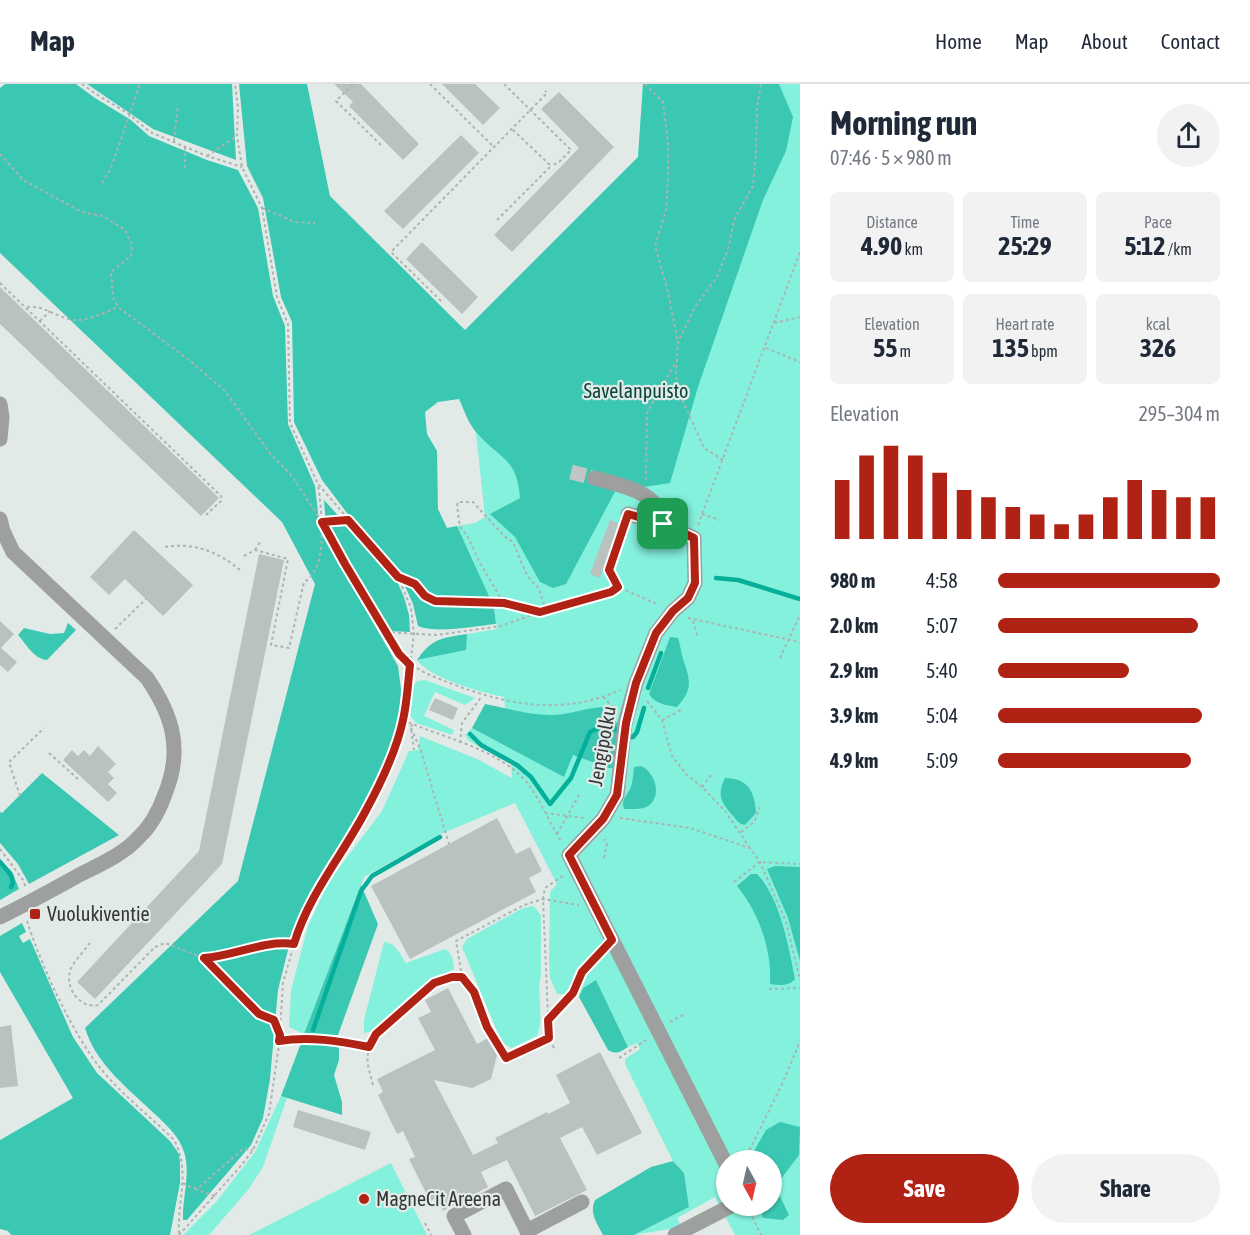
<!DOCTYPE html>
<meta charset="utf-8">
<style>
:root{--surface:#fff;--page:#f2f2f3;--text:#1f2937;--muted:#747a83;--line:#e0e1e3;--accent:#b02214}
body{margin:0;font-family:"Asap Condensed",sans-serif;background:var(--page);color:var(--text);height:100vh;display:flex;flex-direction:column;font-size:22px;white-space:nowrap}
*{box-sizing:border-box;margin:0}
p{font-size:20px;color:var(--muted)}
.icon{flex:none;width:33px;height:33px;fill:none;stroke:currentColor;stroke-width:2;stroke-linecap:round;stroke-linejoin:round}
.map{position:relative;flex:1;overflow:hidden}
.sheet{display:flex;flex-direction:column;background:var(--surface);width:450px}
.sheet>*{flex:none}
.needle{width:39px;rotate:172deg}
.buttons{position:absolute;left:716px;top:1066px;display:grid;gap:12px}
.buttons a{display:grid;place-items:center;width:66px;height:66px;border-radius:50%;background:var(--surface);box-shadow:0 2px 4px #0004;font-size:30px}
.pin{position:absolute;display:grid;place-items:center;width:51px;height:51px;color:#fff;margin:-26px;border-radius:12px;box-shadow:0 3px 9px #0006}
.round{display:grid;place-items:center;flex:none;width:63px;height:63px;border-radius:32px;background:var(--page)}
.overview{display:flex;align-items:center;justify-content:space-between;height:102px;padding:0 30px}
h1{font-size:33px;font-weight:700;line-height:45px}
.stats{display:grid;grid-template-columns:repeat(3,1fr);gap:9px;height:102px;padding:6px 30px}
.stats div{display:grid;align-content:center;border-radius:9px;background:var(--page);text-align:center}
.stats b{font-size:26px;font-weight:700}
.stats small{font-size:16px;font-weight:400}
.stats p{font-size:16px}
.chart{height:168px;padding:12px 30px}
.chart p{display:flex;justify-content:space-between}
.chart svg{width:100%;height:108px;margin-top:6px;stroke:var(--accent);stroke-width:6}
.primary-button{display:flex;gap:12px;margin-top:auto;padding:12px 30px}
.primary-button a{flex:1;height:69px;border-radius:36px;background:var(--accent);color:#fff;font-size:24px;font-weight:700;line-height:69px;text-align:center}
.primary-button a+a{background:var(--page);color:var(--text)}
ul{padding:0 30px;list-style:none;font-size:20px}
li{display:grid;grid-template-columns:96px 72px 1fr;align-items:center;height:45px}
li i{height:15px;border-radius:8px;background:var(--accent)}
header{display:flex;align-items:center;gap:36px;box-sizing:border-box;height:84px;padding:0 30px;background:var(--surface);border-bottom:2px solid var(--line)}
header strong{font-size:28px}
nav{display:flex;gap:33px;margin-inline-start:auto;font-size:21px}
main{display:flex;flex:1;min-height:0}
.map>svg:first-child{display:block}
.green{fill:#84f1dd;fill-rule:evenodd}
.forest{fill:#3bc8b2}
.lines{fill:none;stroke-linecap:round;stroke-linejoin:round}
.stream{stroke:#05af9a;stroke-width:4.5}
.building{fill:#bac2c0}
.minor-tunnel{stroke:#bfc6c5;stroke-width:15;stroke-dasharray:15 8;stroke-linecap:butt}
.path{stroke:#adb3b1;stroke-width:2;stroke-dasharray:3 3;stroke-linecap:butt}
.minor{stroke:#9da09f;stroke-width:15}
.route-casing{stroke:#fff;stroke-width:12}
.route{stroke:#b02214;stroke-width:8}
.poi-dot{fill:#b02214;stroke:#e2eae8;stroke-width:2}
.labels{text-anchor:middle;stroke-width:4.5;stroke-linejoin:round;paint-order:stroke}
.park-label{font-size:20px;fill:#09473e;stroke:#e2eae8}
.street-label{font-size:20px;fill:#353837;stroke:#e2eae8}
.poi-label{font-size:20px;fill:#353837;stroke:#e2eae8;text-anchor:start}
</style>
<header>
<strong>Map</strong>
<nav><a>Home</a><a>Map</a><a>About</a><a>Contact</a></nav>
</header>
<main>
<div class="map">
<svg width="800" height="1151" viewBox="0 0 800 1151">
<rect width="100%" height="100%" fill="#e2eae8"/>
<g class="green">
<path d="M643,0H800V1151H735L715,1113L677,1134L681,1143L634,1151L689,1123L684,1089L673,1077L625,980V975L640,965L637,959L628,963L596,896L583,904L579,913L577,907L572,906L568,910H557L550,894L549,875L550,808L557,800L515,719L441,750L364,793L304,950L289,943L291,906L308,842L329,797L382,727L409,667L418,666L420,652L477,675L512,694L511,680L469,657L465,651L472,644L509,663L504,613C480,608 431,595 417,576L465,566L467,550L497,545L494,523L457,442L475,439L485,433L465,247L638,73ZM726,1077H771V1122H726Z"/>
<path d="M425,596L475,614L465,621L435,608L424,632L454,646L452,651L416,639L410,631L413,603L417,597Z"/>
<path d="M532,822L536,824L541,832V891C536,912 545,931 537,952L512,964L502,959L462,863L467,855L521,825Z"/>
<path d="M384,858C396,858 400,871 406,879L445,865C452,869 454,877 454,885C439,894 423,902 409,914C394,927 386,946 364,949V936Z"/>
<path d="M281,1012L287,1014L263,1083L248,1106L209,1151H183L216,1118L255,1068Z"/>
<path d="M391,1079L427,1151H249Z"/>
</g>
<g class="forest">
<path d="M5,0H76L95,14L131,36L149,52L207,76L238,86L258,124L273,212L285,242L288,340L315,402L320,446L398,582L401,605L400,634L377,697L324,786L292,850L278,906L270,995L263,1034L251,1061L187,1136H183C182,1114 191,1089 184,1068C179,1052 168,1043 157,1032C130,1006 96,981 85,944L238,797L315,500L282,438L0,169V4Z"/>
<path d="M87,0H232L236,76L153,45Z"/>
<path d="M239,0H307L330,112L465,246L638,73L643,0H779L793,33L786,67L763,116L698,303L670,399L644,403L591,386L589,396L617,404L566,500L553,504L540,498L515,453L490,430L520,414C517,373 500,376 477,349C469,341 464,326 459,315L438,318L425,328L427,350L437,367L438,425L447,444L457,442L494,523L496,540C475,542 438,550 418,542L413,520L400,491L347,429L322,396L294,338L292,238L281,213L263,114L247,82Z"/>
<path d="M324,416L396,495L404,513L409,531L410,548L387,547L326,441Z"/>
<path d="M68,539L76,546L47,576C34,575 26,560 18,551L24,544L50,550L64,549Z"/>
<path d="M467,550L466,566L417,576C432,554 442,554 467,550Z"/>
<path d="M670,553L678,554C681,563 681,570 684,578C691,598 692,607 677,623C666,621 655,620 649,610Z"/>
<path d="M485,620C506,624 529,631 551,631C568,631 585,624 602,623L618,640L617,684H609L573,671L564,693L472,644Z"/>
<path d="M641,682C655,688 663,712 648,722C642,726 631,725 624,725C621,715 626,713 630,705C633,699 633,690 634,683Z"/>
<path d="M42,689L119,751L29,800L18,780L0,759V728L2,729Z"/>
<path d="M725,694C748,694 755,708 756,729L745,741C739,740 737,737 734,733C722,719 716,712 725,694Z"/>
<path d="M0,775L12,788L19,805L0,816Z"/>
<path d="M775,782L800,783V877L788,834L767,785Z"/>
<path d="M751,790H757C780,813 789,864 795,895C788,903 779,901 770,900C772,866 759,829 737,802Z"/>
<path d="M361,801L378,840L338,951L304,950Z"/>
<path d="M22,839L26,848L19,852L23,859L30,855L73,953L97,989L170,1057L179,1070L180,1079V1099L170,1151H11L8,1147L0,1145V1056L73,1014L0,888V852Z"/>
<path d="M596,896L628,963C620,968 617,971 608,966L579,913L583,904Z"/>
<path d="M301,959C312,961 331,958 339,963V976L334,991L342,1018V1031L281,1012Z"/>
<path d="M780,1038L800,1043L799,1071L781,1095L778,1108L789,1131L783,1136L763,1134L759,1122H771V1077H751V1072L766,1046Z"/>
<path d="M673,1077L684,1089L689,1123L634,1151H603C597,1139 589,1129 595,1116L651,1083Z"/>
</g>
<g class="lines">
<g class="stream">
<path d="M716,494L738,496L800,515"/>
<path d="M648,604L661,569"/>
<path d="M470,650L481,661L517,681L531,693L550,720L571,694L590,648L603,642L618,646"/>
<path d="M630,653H633L637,648L644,624"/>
<path d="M0,778L11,791L13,799L11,803"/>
<path d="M313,946L361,807L372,792L440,753"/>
</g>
</g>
<g class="building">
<path d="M334,0H361L419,60L403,76L349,22L353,18Z"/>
<path d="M442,0H475L500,24L483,41Z"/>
<path d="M559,8L614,63L512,168L494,151L579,64L541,25Z"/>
<path d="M461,51L479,69L403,145L384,127Z"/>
<path d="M422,158L478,213L462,230L406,175Z"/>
<path d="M0,203L219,414L201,432L0,240Z"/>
<path d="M610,436L620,440L600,494L590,490Z"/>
<path d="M134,446L193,501L163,532L125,495L109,511L90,493Z"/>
<path d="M259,470L284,476L222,780L95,915L77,898L199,767Z"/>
<path d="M0,537L14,550L1,564L17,578L8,588L0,581Z"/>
<path d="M435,614L458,624L453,636L429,626Z"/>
<path d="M98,662L116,680L108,688L114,694L108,700L117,709L108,718L63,676L72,666L78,672L84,666L90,672Z"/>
<path d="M497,734L516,770L530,763L542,787L529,794L536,808L410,875L371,802Z"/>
<path d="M448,904L477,960L488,954L497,971L491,995L472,1004L434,996L473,1071L498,1059L495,1054L547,1028L548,1030L570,1019L556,991L600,968L642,1049L597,1071L582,1043L560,1054L587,1106L535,1132L507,1076L481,1088L488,1103L448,1124L443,1127L437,1114L430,1117L409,1075L415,1073L403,1047L397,1050L378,1011L383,1008L377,995L435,966L418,934L431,928L425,916Z"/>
<path d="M11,941L18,1002L0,1004V943Z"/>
<path d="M298,1026L371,1048L365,1066L293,1043Z"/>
</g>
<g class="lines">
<path class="minor-tunnel" d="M571,388L594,394"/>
<g class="path">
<path d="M82,0L96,10L129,30L150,48L207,72L242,83"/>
<path d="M353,0L336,17L383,63"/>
<path d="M430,0L494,63"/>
<path d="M504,0L571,66L559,78L551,82"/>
<path d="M645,0L663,18L668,59V92L666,126L655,162L668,208L678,258"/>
<path d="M174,57L178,21"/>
<path d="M185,63V87"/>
<path d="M0,70L23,96L82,128L103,132L125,146L132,161L131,172L111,188L113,213L118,223L189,276L225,307L269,368L292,392L322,438L345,480L399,570C414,586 434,593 455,601C512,622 563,631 620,606"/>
<path d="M207,72L237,52"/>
<path d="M102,99L110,86L119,61L140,0"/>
<path d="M262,124L295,138L315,139"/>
<path d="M497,136L551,82L512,45"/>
<path d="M0,199L221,412L222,416L206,431"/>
<path d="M441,217L391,168L547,9L545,7"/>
<path d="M27,223C46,221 59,236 77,236C91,236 105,228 118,223"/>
<path d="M40,237L50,227"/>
<path d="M774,239L800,233"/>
<path d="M766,264L800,278"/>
<path d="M723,376L704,364L681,313L676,292L678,258L695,223L717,193L729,162L734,136L753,102L756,68L757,23L761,0"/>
<path d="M646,396L647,329L676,278"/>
<path d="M702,430L720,436"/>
<path d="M322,438L348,437"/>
<path d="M698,441L800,168"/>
<path d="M623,444L609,486L618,503L659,521"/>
<path d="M165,463C193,458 219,468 240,486"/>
<path d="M255,466L260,458"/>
<path d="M244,472L255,466L288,475L271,561L289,564L304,498C330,484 321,425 318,400"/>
<path d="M399,493L415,500L425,512L435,517L503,518L540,528"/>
<path d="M503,518L480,479L467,451L460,443L457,422L458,418H473L504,452L513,458L525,487L531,497L538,503L546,526"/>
<path d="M688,534L800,558"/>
<path d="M693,537L698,554"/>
<path d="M115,545L146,515"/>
<path d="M386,548L437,551L501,542L540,528L611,508L618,503"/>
<path d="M780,574L800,531"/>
<path d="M603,613L614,624"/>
<path d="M647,617L662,636L672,672L686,690L702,703L725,727L750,764"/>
<path d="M403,636C443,654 501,665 529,701C541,718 550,739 561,757"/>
<path d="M662,636L683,625"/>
<path d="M412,640L411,644L414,666"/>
<path d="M411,644L421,667L449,760"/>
<path d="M460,659L462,639L482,612"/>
<path d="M49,669L79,696"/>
<path d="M702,703L712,690"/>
<path d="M20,712L9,678L44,644"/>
<path d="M545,729L584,734"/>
<path d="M620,734L690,744L750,764L760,778L786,838L800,896"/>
<path d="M741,748L754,738L760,723"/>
<path d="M557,750L579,711"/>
<path d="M0,765L23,796L26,804"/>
<path d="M604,774L607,760L604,755"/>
<path d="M734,798L760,778L800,780"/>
<path d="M27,837C42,883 71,947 101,985C122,1011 150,1032 174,1056C191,1088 177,1116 179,1151"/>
<path d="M90,859C84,867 73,878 70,887C65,904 80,925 98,921L155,863L165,859L204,874L220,873L280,858L294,860"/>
<path d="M204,874L259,930L274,936L279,948"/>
<path d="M462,893L456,857L524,821L543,815L579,821"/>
<path d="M769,905L800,904"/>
<path d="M549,935L573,909L582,888L602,867"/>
<path d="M670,938L683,931"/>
<path d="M280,957C310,952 339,957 369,963"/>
<path d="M554,964L549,954L543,815L545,804L564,791"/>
<path d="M619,974L646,956"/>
<path d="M373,1001C370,989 365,977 369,965C373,951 418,910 432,901C439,896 454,890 463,894C476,900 481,930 487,942C492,953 500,964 506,974L549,954"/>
<path d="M744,1077L784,996L800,957"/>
<path d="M183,1099L192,1104H198L243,1065L253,1066"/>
<path d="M195,1105L215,1112"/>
<path d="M747,1122L761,1151"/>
<path d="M425,1139L431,1151"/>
<path d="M179,1151L240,1083L253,1066L269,1030L279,961L283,899L298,846L326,791L364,731L385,688L403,636L414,550L411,524L398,493L318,400L290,339L288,240L277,213L262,124L242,83L237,52L238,23L235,0"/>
</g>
<g class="minor">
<path d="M0,320L2,333L0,355"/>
<path d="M594,394C619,401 661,407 663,440"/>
<path d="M628,430L663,440L694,454L695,499L688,514L673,527L656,549L636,599L625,639L617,711L603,735L569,771L726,1080"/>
<path d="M0,435L3,447L13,468L147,594C173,632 183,666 165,710C159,727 152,741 139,753C124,770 101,780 81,790C54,805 27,820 0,833"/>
<path d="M527,1147L582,1118"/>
<path d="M464,1151L454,1132L506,1105L529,1151"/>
<path d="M675,1151L731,1122"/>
</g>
</g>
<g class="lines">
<defs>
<path id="route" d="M628,430L663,440L694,454L695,499L688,514L673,527L656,549L636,599L626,639L617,711L603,735L569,771L612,856L582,888L573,909L548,936L549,954L506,974L487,943L474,908L462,893H452L434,899L376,950L369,963C339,957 309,952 279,957L280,951L274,936L259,930L204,874C235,872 263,856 294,860C308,812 341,773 364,730C380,701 396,669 403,636C407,619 408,599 410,581L399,570L345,480L322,438L348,436L398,493L415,500L425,512L435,517L504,519L540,528L611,508L618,503L609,486Z"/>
</defs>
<use href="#route" class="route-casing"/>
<use href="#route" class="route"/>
</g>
<g class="poi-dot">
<rect x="29" y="824" width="12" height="12" rx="3"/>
<circle cx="364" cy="1115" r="6"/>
</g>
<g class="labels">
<g class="park-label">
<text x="636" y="314">Savelanpuisto</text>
</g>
<g class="street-label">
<text transform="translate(602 662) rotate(-80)" y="7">Jengipolku</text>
</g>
<g class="poi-label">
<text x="47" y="837">Vuolukiventie</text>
<text x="376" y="1122">MagneCit Areena</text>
</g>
</g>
</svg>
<div class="buttons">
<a><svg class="needle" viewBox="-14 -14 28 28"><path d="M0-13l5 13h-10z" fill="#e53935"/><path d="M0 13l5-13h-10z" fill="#747a83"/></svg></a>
</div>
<div class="pin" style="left:663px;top:440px;background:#1e9e55"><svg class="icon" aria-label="arrive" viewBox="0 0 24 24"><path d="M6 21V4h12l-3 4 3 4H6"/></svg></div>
</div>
<section class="sheet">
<div class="overview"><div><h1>Morning run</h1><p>07:46 · 5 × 980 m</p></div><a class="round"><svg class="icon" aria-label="share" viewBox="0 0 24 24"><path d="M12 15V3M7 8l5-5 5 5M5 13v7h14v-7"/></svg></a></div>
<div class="stats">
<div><p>Distance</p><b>4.90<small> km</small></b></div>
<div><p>Time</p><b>25:29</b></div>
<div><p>Pace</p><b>5:12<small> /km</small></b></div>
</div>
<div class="stats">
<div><p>Elevation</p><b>55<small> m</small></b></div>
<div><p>Heart rate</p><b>135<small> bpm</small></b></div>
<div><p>kcal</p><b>326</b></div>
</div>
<div class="chart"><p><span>Elevation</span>295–304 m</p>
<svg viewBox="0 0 160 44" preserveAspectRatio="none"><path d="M5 44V20M15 44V10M25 44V6M35 44V10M45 44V17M55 44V24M65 44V27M75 44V31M85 44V34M95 44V38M105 44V34M115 44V27M125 44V20M135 44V24M145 44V27M155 44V27"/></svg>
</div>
<ul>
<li><b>980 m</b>4:58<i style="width:100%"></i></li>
<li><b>2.0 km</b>5:07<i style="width:90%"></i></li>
<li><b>2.9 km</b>5:40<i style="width:59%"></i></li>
<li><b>3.9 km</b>5:04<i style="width:92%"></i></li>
<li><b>4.9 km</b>5:09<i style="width:87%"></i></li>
</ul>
<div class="primary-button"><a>Save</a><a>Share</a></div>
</section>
</main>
